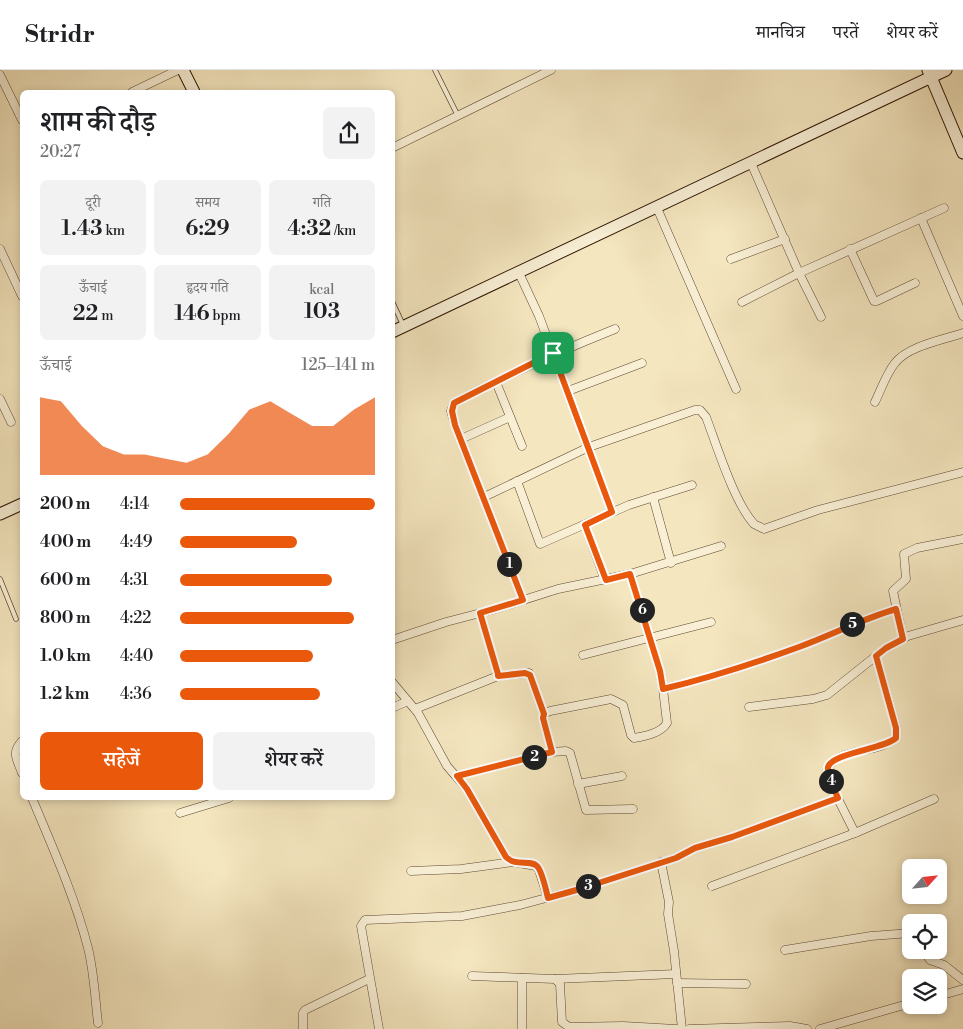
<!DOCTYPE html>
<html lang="hi">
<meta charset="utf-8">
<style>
:root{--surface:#fff;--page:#f2f2f2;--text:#202124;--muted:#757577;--line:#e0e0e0;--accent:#ea580c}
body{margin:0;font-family:"Libre Bodoni","Noto Serif Devanagari",serif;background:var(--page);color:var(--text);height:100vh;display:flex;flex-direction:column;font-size:19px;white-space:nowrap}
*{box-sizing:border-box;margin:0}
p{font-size:16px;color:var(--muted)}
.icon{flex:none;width:28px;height:28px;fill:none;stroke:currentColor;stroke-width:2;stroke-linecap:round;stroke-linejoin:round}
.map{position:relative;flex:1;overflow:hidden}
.drawer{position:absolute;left:20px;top:20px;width:375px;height:710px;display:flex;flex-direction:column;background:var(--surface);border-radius:8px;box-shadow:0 2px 8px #0003}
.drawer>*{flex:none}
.needle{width:32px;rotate:63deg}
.tools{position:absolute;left:902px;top:789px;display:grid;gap:10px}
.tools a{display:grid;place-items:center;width:45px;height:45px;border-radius:8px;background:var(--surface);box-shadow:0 2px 8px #0003;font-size:25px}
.pin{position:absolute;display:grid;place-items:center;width:42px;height:42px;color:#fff;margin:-21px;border-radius:10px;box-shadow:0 2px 8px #0006}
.km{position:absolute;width:25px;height:25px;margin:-12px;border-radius:50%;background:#222;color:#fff;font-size:14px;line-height:25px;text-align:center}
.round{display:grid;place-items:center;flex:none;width:52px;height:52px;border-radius:8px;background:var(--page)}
.head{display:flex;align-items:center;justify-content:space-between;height:85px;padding:0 20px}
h1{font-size:28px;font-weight:600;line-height:38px}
.metrics{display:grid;grid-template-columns:repeat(3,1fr);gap:8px;height:85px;padding:5px 20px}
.metrics div{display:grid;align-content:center;border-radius:8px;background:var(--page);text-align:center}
.metrics b{font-size:21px;font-weight:600}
.metrics small{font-size:14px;font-weight:400}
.metrics p{font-size:14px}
.chart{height:140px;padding:10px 20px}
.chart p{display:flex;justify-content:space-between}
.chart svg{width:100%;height:90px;margin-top:5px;fill:var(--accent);opacity:.7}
.action{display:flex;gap:10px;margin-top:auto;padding:10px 20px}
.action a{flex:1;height:58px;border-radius:8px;background:var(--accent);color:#fff;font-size:20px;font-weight:600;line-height:58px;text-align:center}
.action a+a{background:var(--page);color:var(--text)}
ul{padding:0 20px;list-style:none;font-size:16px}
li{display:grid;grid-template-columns:80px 60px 1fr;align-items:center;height:38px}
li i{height:12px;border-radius:6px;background:var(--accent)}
header{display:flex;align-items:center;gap:30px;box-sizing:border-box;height:70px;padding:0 25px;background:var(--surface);border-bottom:1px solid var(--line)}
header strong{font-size:24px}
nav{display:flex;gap:28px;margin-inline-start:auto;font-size:18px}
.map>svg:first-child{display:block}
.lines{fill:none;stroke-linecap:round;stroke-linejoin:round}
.lane-casing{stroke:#5f4830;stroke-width:5.5}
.street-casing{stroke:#5f4830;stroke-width:9}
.secondary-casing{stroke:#2d1400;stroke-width:13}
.lane{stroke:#f8efd5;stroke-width:4}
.street{stroke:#f8efd5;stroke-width:8}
.secondary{stroke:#f8efd5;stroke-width:11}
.route-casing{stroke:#fff;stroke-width:10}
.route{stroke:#ea580c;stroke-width:6}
</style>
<header>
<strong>Stridr</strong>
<nav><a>मानचित्र</a><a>परतें</a><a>शेयर करें</a></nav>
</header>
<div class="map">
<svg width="963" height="959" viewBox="0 0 963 959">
<rect width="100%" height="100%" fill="#f4e6bf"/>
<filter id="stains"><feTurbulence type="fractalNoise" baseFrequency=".004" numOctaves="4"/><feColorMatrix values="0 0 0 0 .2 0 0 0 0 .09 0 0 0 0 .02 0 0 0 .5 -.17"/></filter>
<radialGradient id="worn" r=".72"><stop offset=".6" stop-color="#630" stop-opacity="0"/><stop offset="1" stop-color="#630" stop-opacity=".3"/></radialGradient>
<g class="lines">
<defs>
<g id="lane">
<path d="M435,0L458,46"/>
<path d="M392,231L403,255"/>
<path d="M0,509L16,549"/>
</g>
<g id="street">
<path d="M0,5L22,50"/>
<path d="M132,22L178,0"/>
<path d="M392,78L551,0"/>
<path d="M751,93L799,203L821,247"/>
<path d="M657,138L736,319"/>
<path d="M921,148L963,246"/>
<path d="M0,179L22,226"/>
<path d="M850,179L874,231H877L915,213"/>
<path d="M731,189L785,169"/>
<path d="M519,203L539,246L612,442"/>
<path d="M742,232L799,203L944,138"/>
<path d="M496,312L522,376"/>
<path d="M568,321L642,293"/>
<path d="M0,329L11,352"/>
<path d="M875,332C881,320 886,304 895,293C908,276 943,270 963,263"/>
<path d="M461,369L510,347"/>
<path d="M517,411L540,474L629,435L692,415"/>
<path d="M484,427L589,377L695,340H700L706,347C717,376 734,432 754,454C757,456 761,457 764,459L818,440L963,402"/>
<path d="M653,427L671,493"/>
<path d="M585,455L605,510"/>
<path d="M630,504L660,601L663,619C709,608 755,593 799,577C832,565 862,549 896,539"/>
<path d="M523,530L455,355L451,341L454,333C506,305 560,281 615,259"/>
<path d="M903,569L893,521L906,509L904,484L917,478L963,469"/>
<path d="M392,570L446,552L492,540L558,519L630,504L721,476"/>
<path d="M583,585L711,552"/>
<path d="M498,606L529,603L544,644"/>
<path d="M392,612L418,643L447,696L467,719L506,787L513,792L536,796L539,800L548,828"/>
<path d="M749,637L813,629L827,625L886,578L908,566L963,550"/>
<path d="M392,638L408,631"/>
<path d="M415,639L498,606V604L480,543"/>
<path d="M22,671C11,683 17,689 22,703"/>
<path d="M552,682L543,648L544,644L550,641L611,629L623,635L631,665L634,668C646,666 661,663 667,653L663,619"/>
<path d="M457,706L552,682L566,681L570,683L586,740L633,739"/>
<path d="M578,714L622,706"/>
<path d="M32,728C52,776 75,827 88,878C94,902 95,928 98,953"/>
<path d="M180,743L229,728"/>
<path d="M855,763L836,725L828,697C840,678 879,683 896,668V657L876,586"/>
<path d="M661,792L669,832L668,844L674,881L682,959"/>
<path d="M411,801L461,799L513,792"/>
<path d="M712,816L855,763L934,729"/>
<path d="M785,880L871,866L911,863"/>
<path d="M923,880L930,890L944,895L963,910"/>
<path d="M472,906L555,909L560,914L562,952L569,957L623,956L676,959"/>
<path d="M522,908V959"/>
<path d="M555,909L676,904"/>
<path d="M677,913L746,914"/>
<path d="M939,926L963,919"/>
<path d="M303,959V943L305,940L369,909"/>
<path d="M379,959L361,856L365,850L462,846L520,835L580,819L676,788L695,778L732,767L838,728"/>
<path d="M689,959L790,956L807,959"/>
<path d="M820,959L911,933"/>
</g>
<g id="secondary">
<path d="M183,0L194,22"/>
<path d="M928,0L963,83"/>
<path d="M392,262L946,0"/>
<path d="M0,444L22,434"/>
</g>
</defs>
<use href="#lane" class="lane-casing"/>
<use href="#street" class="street-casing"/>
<use href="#secondary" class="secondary-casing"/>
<use href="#lane" class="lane"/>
<use href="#street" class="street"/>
<use href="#secondary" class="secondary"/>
</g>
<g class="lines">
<defs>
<path id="route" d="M553,283L612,442L585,455L606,510L630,504L660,601L663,619C709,608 755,593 799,577C832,565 862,549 896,539L903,569L886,578L876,586L896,658V668C884,679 832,683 828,697C827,703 835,722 838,728L732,767L695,778L676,788L580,819L548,828C546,820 542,801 537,796C530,789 516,797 506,787L467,719L457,706L552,682L543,648L544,644L530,605L525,603L498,606V604L480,543L523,530L455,355L452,341L454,333Z"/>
</defs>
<use href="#route" class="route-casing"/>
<use href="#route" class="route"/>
</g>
<rect width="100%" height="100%" filter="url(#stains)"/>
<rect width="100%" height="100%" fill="url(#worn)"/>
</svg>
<div class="tools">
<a><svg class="needle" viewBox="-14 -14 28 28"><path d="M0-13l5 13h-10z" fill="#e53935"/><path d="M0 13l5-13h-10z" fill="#757577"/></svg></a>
<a><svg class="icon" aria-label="locate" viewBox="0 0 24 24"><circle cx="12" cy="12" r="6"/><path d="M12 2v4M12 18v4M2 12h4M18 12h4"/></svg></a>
<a><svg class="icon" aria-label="layers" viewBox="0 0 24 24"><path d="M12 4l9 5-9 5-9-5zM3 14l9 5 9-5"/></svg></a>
</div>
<div class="pin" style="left:553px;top:283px;background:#1e9e55"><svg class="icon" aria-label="arrive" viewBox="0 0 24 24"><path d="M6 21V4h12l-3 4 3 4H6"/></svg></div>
<b class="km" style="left:509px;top:494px">1</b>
<b class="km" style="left:534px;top:687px">2</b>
<b class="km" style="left:588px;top:816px">3</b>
<b class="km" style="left:831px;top:711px">4</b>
<b class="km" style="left:852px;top:554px">5</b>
<b class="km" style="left:642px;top:540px">6</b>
<section class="drawer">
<div class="head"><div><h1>शाम की दौड़</h1><p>20:27</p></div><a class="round"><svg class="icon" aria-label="share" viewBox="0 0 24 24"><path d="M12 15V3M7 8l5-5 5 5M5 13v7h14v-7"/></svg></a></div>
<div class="metrics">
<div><p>दूरी</p><b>1.43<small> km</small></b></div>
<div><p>समय</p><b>6:29</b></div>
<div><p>गति</p><b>4:32<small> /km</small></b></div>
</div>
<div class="metrics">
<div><p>ऊँचाई</p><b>22<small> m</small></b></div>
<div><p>हृदय गति</p><b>146<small> bpm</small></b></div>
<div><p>kcal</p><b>103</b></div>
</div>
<div class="chart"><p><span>ऊँचाई</span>125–141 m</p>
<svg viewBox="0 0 160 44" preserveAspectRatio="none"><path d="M0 44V6L10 8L20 20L30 30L40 34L50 34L60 36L70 38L80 34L90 24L100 12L110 8L120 14L130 20L140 20L150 12L160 6V44z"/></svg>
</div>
<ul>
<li><b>200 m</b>4:14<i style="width:100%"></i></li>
<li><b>400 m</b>4:49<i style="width:60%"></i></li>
<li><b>600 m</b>4:31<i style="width:78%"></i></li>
<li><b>800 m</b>4:22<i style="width:89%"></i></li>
<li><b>1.0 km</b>4:40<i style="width:68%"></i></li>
<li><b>1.2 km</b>4:36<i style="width:72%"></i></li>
</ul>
<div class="action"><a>सहेजें</a><a>शेयर करें</a></div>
</section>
</div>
